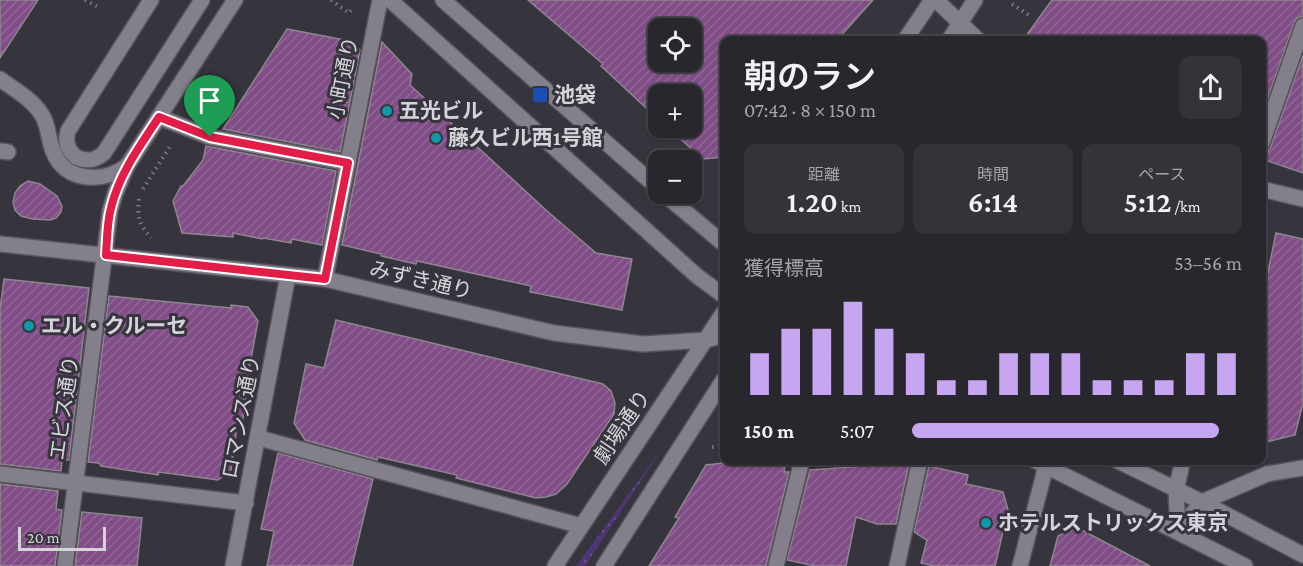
<!DOCTYPE html>
<html lang="ja">
<meta charset="utf-8">
<style>
:root{--surface:#28272e;--page:#34333a;--text:#f1f3f6;--muted:#a5a5aa;--line:#44444a;--accent:#c6a6f0}
body{margin:0;font-family:"Crimson Pro","Noto Sans JP",serif;background:var(--page);color:var(--text);height:100vh;display:flex;flex-direction:column;font-size:22px;white-space:nowrap}
*{box-sizing:border-box;margin:0}
p{font-size:20px;color:var(--muted)}
.icon{flex:none;width:33px;height:33px;fill:none;stroke:currentColor;stroke-width:2;stroke-linecap:round;stroke-linejoin:round}
.map{position:relative;flex:1;overflow:hidden}
.side{position:absolute;left:720px;top:36px;width:546px;height:429px;display:flex;flex-direction:column;background:var(--surface);border-radius:12px;box-shadow:0 2px 4px #0004,0 0 0 2px var(--line)}
.side>*{flex:none}
.fabs{position:absolute;left:648px;top:18px;display:grid;gap:12px}
.fabs a{display:grid;place-items:center;width:54px;height:54px;border-radius:12px;background:var(--surface);box-shadow:0 2px 4px #0004,0 0 0 2px var(--line);font-size:30px}
.scale{position:absolute;left:18px;bottom:15px;width:88px;box-sizing:border-box;padding-left:6px;border:3px solid #d6d4da;border-top:0;font-size:16px;line-height:21px;white-space:nowrap;color:#d6d4da;-webkit-text-stroke:4px #36343d;paint-order:stroke}
.pin{position:absolute;display:grid;place-items:center;width:51px;height:51px;color:#fff;margin:-62px -26px;border-radius:50% 50% 50% 0;rotate:-45deg;box-shadow:0 0 6px #0007}
.pin .icon{rotate:45deg}
.round{display:grid;place-items:center;flex:none;width:63px;height:63px;border-radius:12px;background:var(--page)}
.head{display:flex;align-items:center;justify-content:space-between;height:102px;padding:0 24px}
h1{font-size:33px;font-weight:600;line-height:45px}
.stats{display:grid;grid-template-columns:repeat(3,1fr);gap:9px;height:102px;padding:6px 24px}
.stats div{display:grid;align-content:center;border-radius:12px;background:var(--page);text-align:center}
.stats b{font-size:30px;font-weight:600}
.stats small{font-size:16px;font-weight:400}
.stats p{font-size:16px}
.chart{height:168px;padding:12px 24px}
.chart p{display:flex;justify-content:space-between}
.chart svg{width:100%;height:108px;margin-top:6px;stroke:var(--accent);stroke-width:6}
ul{padding:0 24px;list-style:none;font-size:20px}
li{display:grid;grid-template-columns:96px 72px 1fr;align-items:center;height:45px}
li i{height:15px;border-radius:8px;background:var(--accent)}
.map>svg:first-child{display:block}
.grass{fill:url(#grass-dots)}
.building{fill:url(#building-hatch);stroke:#8e868f;stroke-width:1.5;fill-rule:evenodd}
.lines{fill:none;stroke-linecap:round;stroke-linejoin:round}
.minor-casing{stroke:#55525b;stroke-width:18}
.path{stroke:#7e7c83;stroke-width:4;stroke-dasharray:1.5 4.5;stroke-linecap:butt}
.minor{stroke:#83808b;stroke-width:15}
.route-casing{stroke:#fff;stroke-width:12}
.route{stroke:#e11d48;stroke-width:8}
.transit-dot{fill:#1a4fb4;stroke:#36343d;stroke-width:2}
.culture-dot{fill:#0f9aa8;stroke:#36343d;stroke-width:2}
.labels{text-anchor:middle;stroke-width:6;stroke-linejoin:round;paint-order:stroke}
.street-label{font-size:21px;fill:#d6d4da;stroke:#36343d}
.poi-label{font-size:21px;font-weight:bold;fill:#d6d4da;stroke:#36343d;text-anchor:start}
</style>
<div class="map">
<svg width="1303" height="566" viewBox="0 0 1303 566">
<defs>
<pattern id="grass-dots" width="8" height="8" patternUnits="userSpaceOnUse" patternTransform="scale(1.5)"><rect width="8" height="8" fill="#4e3676"/><path d="M2 2h.1M6 6h.1" fill="none" stroke="#675289" stroke-width="1.8" stroke-linecap="round"/></pattern>
<pattern id="building-hatch" width="6" height="6" patternUnits="userSpaceOnUse" patternTransform="scale(1.5)"><rect width="6" height="6" fill="#814d87"/><path d="M-1 1l2-2M0 6l6-6M5 7l2-2" fill="none" stroke="#926697"/></pattern>
</defs>
<rect width="100%" height="100%" fill="#36343d"/>
<path class="grass" d="M664,446L585,566H576Z"/>
<g class="building">
<path d="M0,0H38L0,58Z"/>
<path d="M528,0H873L837,40H724V157L703,159L668,128H692V94H658V119L601,66L603,64ZM658,28H692V62H658Z"/>
<path d="M1052,0H1303V16L1297,18L1294,23L1262,115V40H1023Z"/>
<path d="M287,29L350,41L360,50L340,152L223,129Z"/>
<path d="M382,42L412,74L410,85L547,211L596,253L632,259L622,310L530,292L531,286L417,261L416,264L381,256V254L342,245Z"/>
<path d="M1303,55V173L1262,159V152L1268,151L1271,146Z"/>
<path d="M206,146L336,171L322,245L292,239L291,243L263,238L262,239L233,233V237L182,233L173,201L181,186H183L203,160Z"/>
<path d="M28,181L40,184L57,196L62,206L61,212L56,218L50,220L33,219L21,216L15,210L13,202L15,193L20,186Z"/>
<path d="M1276,233L1303,239V403L1295,435L1262,443V301Z"/>
<path d="M4,279L89,288L69,460H62L61,471L0,464V309Z"/>
<path d="M109,296L231,308V305L248,307L258,321L249,370L243,419H238L231,470L218,480L159,472L158,475L101,466L99,463L88,462Z"/>
<path d="M336,320L603,384L611,391L615,403L614,414L567,484L556,494L546,497L536,498L456,478L457,475L378,457L377,460L305,440L294,423L306,364L324,368Z"/>
<path d="M278,453L373,479L352,566H267L274,531L261,529Z"/>
<path d="M749,460H786L784,472H789L766,566H649L679,518L675,517L706,465Z"/>
<path d="M909,463L896,524H877L856,517L846,566H815L787,560L810,470Z"/>
<path d="M929,466L968,475L966,484L1003,492L1008,510L995,566H934L921,563L927,540L914,532Z"/>
<path d="M0,484L58,491L56,509L62,510L55,566H0Z"/>
<path d="M82,512L142,518L137,566H75Z"/>
<path d="M1076,527L1150,566H1050L1058,536Z"/>
</g>
<g class="lines">
<defs>
<g id="minor">
<path d="M151,0L68,131C65,142 67,149 76,157C87,162 95,161 104,153L202,0"/>
<path d="M390,0L697,276L724,296"/>
<path d="M443,0L658,188"/>
<path d="M936,0L978,40"/>
<path d="M905,40L932,0"/>
<path d="M949,40L975,0"/>
<path d="M0,79C15,90 32,99 42,115C49,126 48,139 53,151C65,183 103,183 127,166"/>
<path d="M159,117L210,137L348,163"/>
<path d="M1262,143L1303,26"/>
<path d="M0,151L8,152"/>
<path d="M1262,189L1303,199"/>
<path d="M664,194L724,244"/>
<path d="M0,244L325,279L554,333L643,344L706,340L724,335"/>
<path d="M325,279L380,0"/>
<path d="M259,438L581,526"/>
<path d="M1034,460L1245,566"/>
<path d="M1116,460L1202,502L1303,555"/>
<path d="M0,474L246,503"/>
<path d="M1178,531L1202,502L1267,474L1303,468"/>
<path d="M1178,531L1176,490L1183,460"/>
<path d="M65,566L110,211L115,194L127,166L235,0"/>
<path d="M233,566L288,275"/>
<path d="M555,566L724,312"/>
<path d="M604,566L724,379"/>
<path d="M776,566L802,460"/>
<path d="M897,566L920,460"/>
<path d="M1020,566L1046,466"/>
</g>
</defs>
<use href="#minor" class="minor-casing"/>
<g class="path">
<path d="M85,0L100,8"/>
<path d="M331,0L349,13L352,9"/>
<path d="M1012,4L1032,17"/>
<path d="M143,189L171,145"/>
<path d="M139,199C137,217 139,224 151,238"/>
<path d="M712,447L724,445"/>
</g>
<use href="#minor" class="minor"/>
</g>
<g class="lines">
<defs>
<path id="route" d="M159,117L210,137L348,163L325,279L106,255C107,240 107,223 111,208C119,174 140,146 159,117Z"/>
</defs>
<use href="#route" class="route-casing"/>
<use href="#route" class="route"/>
</g>
<rect class="transit-dot" x="532" y="87" width="16" height="16" rx="3"/>
<g class="culture-dot">
<circle cx="387" cy="111" r="6"/>
<circle cx="436" cy="138" r="6"/>
<circle cx="29" cy="326" r="6"/>
<circle cx="986" cy="523" r="6"/>
</g>
<g class="labels">
<g class="street-label">
<text transform="translate(343 78) rotate(-79)" y="7">小町通り</text>
<text transform="translate(421 280) rotate(13)" y="7">みずき通り</text>
<text transform="translate(64 408) rotate(-82)" y="7">エビス通り</text>
<text transform="translate(241 417) rotate(-79)" y="7">ロマンス通り</text>
<text transform="translate(622 427) rotate(-56)" y="7">劇場通り</text>
</g>
<g class="poi-label">
<text x="554" y="102">池袋</text>
<text x="399" y="118">五光ビル</text>
<text x="448" y="145">藤久ビル西1号館</text>
<text x="41" y="333">エル・クルーセ</text>
<text x="998" y="530">ホテルストリックス東京</text>
</g>
</g>
</svg>
<div class="fabs">
<a><svg class="icon" aria-label="locate" viewBox="0 0 24 24"><circle cx="12" cy="12" r="6"/><path d="M12 2v4M12 18v4M2 12h4M18 12h4"/></svg></a>
<a>+</a>
<a>−</a>
</div>
<div class="scale">20 m</div>
<div class="pin" style="left:210px;top:137px;background:#1e9e55"><svg class="icon" aria-label="arrive" viewBox="0 0 24 24"><path d="M6 21V4h12l-3 4 3 4H6"/></svg></div>
<section class="side">
<div class="head"><div><h1>朝のラン</h1><p>07:42 · 8 × 150 m</p></div><a class="round"><svg class="icon" aria-label="share" viewBox="0 0 24 24"><path d="M12 15V3M7 8l5-5 5 5M5 13v7h14v-7"/></svg></a></div>
<div class="stats">
<div><p>距離</p><b>1.20<small> km</small></b></div>
<div><p>時間</p><b>6:14</b></div>
<div><p>ペース</p><b>5:12<small> /km</small></b></div>
</div>
<div class="chart"><p><span>獲得標高</span>53–56 m</p>
<svg viewBox="0 0 160 44" preserveAspectRatio="none"><path d="M5 44V27M15 44V17M25 44V17M35 44V6M45 44V17M55 44V27M65 44V38M75 44V38M85 44V27M95 44V27M105 44V27M115 44V38M125 44V38M135 44V38M145 44V27M155 44V27"/></svg>
</div>
<ul>
<li><b>150 m</b>5:07<i style="width:93%"></i></li>
</ul>
</section>
</div>
